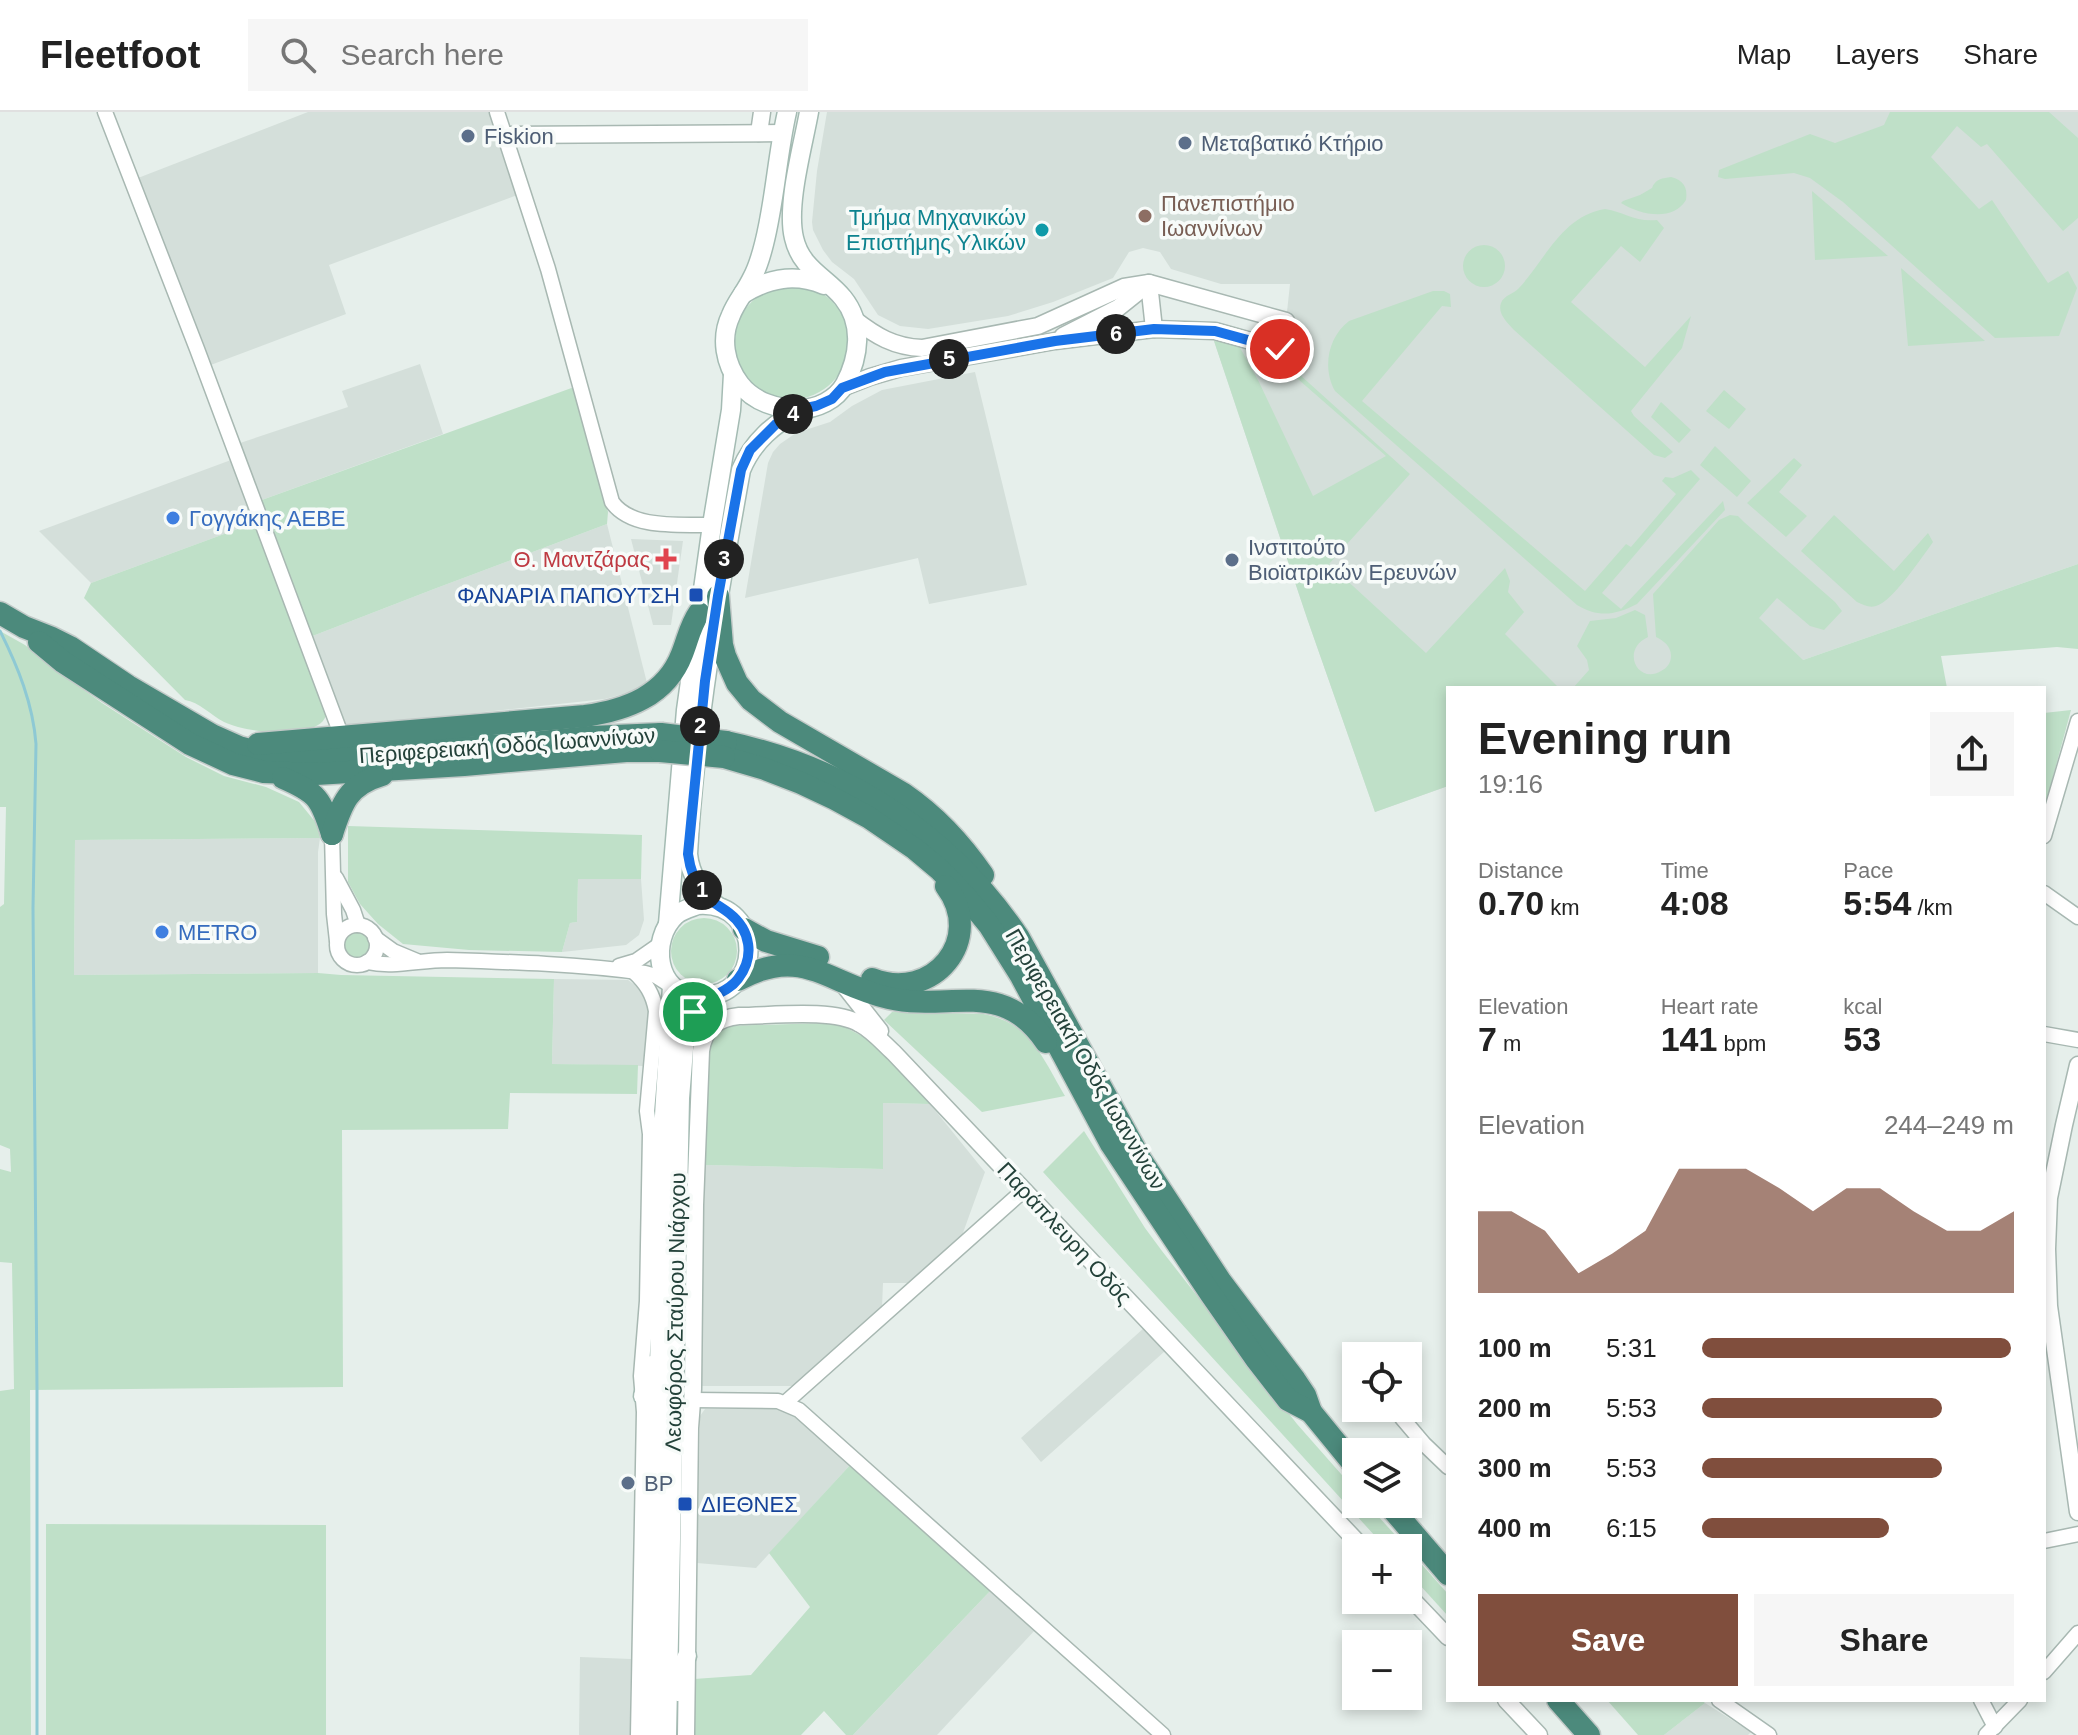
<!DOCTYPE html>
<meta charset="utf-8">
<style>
:root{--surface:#fff;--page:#f6f6f6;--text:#222;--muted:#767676;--line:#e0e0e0;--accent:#804e3d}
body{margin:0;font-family:Arial,sans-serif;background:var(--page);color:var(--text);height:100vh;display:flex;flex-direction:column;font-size:30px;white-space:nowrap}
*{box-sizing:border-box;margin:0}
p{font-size:26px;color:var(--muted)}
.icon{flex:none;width:44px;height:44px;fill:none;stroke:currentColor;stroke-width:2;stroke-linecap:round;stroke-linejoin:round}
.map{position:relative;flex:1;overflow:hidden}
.side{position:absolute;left:1446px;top:574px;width:600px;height:1016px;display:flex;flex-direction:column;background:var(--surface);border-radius:0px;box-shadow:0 4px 12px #0003}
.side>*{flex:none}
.controls{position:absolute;left:1342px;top:1230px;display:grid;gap:16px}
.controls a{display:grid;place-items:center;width:80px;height:80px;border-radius:0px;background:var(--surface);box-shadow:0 4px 12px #0003;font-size:40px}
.pin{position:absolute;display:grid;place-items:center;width:68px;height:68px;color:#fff;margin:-34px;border:4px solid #fff;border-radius:50%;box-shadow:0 2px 8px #0007}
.km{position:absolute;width:40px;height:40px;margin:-20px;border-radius:50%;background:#222;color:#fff;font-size:22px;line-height:40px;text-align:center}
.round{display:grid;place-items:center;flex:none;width:84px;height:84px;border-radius:0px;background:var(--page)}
.overview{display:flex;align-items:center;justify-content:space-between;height:136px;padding:0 32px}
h1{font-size:44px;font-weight:800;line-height:60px}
.metrics{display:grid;grid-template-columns:repeat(3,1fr);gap:12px;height:136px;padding:8px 32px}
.metrics div{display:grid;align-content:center}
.metrics b{font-size:34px;font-weight:800}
.metrics small{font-size:22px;font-weight:400}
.metrics p{font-size:22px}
.chart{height:224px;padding:16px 32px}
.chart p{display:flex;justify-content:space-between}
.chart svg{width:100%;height:144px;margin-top:8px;fill:var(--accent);opacity:.7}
.primary-button{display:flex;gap:16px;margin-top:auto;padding:16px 32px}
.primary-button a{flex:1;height:92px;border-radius:0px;background:var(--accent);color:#fff;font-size:32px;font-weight:800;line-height:92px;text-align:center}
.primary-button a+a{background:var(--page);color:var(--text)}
ul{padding:0 32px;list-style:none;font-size:26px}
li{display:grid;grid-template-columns:128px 96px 1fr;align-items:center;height:60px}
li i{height:20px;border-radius:10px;background:var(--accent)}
header{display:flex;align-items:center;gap:48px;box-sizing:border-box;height:112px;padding:0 40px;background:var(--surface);border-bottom:2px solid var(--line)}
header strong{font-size:38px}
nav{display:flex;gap:44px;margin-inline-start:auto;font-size:28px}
.search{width:560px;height:72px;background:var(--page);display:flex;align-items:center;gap:20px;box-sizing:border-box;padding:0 28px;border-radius:0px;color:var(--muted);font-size:30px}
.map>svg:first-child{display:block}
.built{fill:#d4dfda}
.green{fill:#bfe0c8}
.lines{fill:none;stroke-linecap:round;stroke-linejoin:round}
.stream{stroke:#8ec9d4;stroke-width:3}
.minor-casing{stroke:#a8b8b2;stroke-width:17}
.tertiary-casing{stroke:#a8b8b2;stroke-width:19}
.secondary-casing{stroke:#a4bbb3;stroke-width:21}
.trunk-casing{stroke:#c2cac8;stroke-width:25}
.minor{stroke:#fff;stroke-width:14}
.tertiary{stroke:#fff;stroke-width:16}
.secondary{stroke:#fff;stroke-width:18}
.trunk{stroke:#4c8a7c;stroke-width:22}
.trunk-bridge-casing{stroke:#c2cac8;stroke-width:25;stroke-linecap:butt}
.trunk-bridge{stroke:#4c8a7c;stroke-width:22}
.route-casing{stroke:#fff;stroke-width:16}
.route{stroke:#1a73e8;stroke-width:10}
.service-dot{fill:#5c6f8a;stroke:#f7fbf9;stroke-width:3}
.education-dot{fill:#8d6e63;stroke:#f7fbf9;stroke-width:3}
.culture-dot{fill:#0f9aa8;stroke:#f7fbf9;stroke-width:3}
.shop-dot{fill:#3f7fe0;stroke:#f7fbf9;stroke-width:3}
.health-dot{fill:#e0444e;stroke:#f7fbf9;stroke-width:3}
.transit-dot{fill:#1a4fb4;stroke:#f7fbf9;stroke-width:3}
.labels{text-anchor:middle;stroke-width:7;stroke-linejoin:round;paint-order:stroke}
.service-label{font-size:22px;fill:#4e5e75;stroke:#f7fbf9;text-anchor:start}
.education-label{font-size:22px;fill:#785e54;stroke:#f7fbf9;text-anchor:start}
.culture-label{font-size:22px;fill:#0d838f;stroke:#f7fbf9;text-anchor:end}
.shop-label{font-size:22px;fill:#366cbe;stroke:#f7fbf9;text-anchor:start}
.health-label{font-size:22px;fill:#be3a42;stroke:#f7fbf9;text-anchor:end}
.transit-label{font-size:22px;fill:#164399;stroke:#f7fbf9;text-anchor:end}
.street-label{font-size:22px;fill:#24423a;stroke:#f7fbf9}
</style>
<header>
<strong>Fleetfoot</strong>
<div class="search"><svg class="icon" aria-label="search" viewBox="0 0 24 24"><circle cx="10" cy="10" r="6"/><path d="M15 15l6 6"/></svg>Search here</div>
<nav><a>Map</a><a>Layers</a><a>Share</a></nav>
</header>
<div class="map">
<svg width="2078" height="1623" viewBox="0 0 2078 1623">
<rect width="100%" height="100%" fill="#e6efeb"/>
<g class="built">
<path d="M308,0H494L520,82L329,153L346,202L208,254L138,66Z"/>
<path d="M827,0H2078V452L1723,576H1448V674L1375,700L1308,509L1214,229L1238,232L1279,244L1286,209L1290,172H1221L1171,157L1160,140L1143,136L1129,140L1113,166L1053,190L1008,204L928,217L900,214L878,203L854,167L832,150L823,138L813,118L812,110L817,59Z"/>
<path d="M420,252L443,322L259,389L237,332L348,295L342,279Z"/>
<path d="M975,260L1027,473L929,492L918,446L745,486L768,351L773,340L780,332L796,321L830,310L852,294L882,278Z"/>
<path d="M231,348L254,411L91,471L39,419Z"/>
<path d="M607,412L648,575L605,587L344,615L310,525L434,477Z"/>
<path d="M631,427L683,429L671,513H653Z"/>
<path d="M320,726L318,740V861L74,863L75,728Z"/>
<path d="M578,767H641L644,808L639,823L626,833L562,840L570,811L577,810Z"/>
<path d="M554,867L628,868L635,873L645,883L649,896L645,954L552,952Z"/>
<path d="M883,991L930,992L985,1060L960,1129L911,1171H883L882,1195L795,1274H700L705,1053L882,1057Z"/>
<path d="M1144,1216L1165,1239L1041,1350L1021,1326Z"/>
<path d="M705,1297H777L787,1299L797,1303L852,1351L756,1456L697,1451L700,1304Z"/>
<path d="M992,1477L1036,1517L937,1623H853Z"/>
<path d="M580,1545L631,1547L630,1623H579Z"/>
<path d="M1705,1591L1751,1620L1748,1623H1664Z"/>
</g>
<g class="green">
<path d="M1890,0H2049L2078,26V106L2063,119L1987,32L1981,35L1957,14L1931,45L1979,97L1992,88L2048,171L2068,159L2077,176L2059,224L1995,226L1843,90L1810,66L1794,61L1725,67L1718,65L1719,58L1810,22L1835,31L1884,13Z"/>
<path d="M1671,65C1683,68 1688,75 1686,88C1673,110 1640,103 1621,91L1623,89L1640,83L1652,76C1655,67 1663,66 1671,65Z"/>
<path d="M1812,79L1888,144L1815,148Z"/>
<path d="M1605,97C1625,100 1634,110 1657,108L1664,116L1640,150L1621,134L1571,190L1645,255L1691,204L1682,236L1631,299L1634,304L1673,340L1665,346L1654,343L1514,218C1508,211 1497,202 1501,191C1504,183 1514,182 1519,176C1545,148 1562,104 1605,97Z"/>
<circle cx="1484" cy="154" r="21"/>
<path d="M1901,156L1985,229L1908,234Z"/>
<circle cx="792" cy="230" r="57"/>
<path d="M1433,179H1444L1450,182L1451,195L1442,194L1362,289L1585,479L1626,432L1631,435L1676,382L1662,369L1665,365L1673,366L1691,358L1700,367L1602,481L1621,497L1723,389L1725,398L1637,492C1616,503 1598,506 1577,493L1335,279C1322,256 1328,225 1349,209Z"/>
<path d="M1214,229L1238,232L1259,270L1313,384L1386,344L1291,261L1260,238L1279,244L1410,362L1329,452L1426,541L1505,456L1510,469L1508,480L1524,500L1505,522L1559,576H1448V674L1375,700L1308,509Z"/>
<path d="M577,274L608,400L607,412L434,477L310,525L259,389Z"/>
<path d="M1724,278L1746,297L1729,317L1706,299Z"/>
<path d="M1661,290L1691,318L1679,331L1651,305Z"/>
<path d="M1715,334L1751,369L1737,385L1700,353Z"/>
<path d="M1794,346L1802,353L1779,380L1807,404L1786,425L1747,391Z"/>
<path d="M1730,403L1738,404L1744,410L1835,490L1842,499L1824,518L1810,514L1777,486L1759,506L1803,548L2078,452V537L2057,535L1941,544L1947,576H1573L1589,558L1587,548L1577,534L1590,509L1616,506L1635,498L1645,503L1648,525C1620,538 1638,573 1661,559C1667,556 1671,551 1671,544C1671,534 1664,529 1656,525L1653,482L1719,408Z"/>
<path d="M1834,403L1894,459L1928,421L1933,430C1922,445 1892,490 1876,494C1869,496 1864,493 1857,490L1801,439Z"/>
<path d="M254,411L326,604C324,608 322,611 318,613C298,626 245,620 224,610C211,603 199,590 185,588L84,486L91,471Z"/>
<path d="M0,519L25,533L56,558L102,591L186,645L224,664L266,675L299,690L317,712L320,726L75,728L74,863L318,861L341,863L554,867L552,952L638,953L637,982L510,981L508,1017L342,1018L343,1275L30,1278L31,1623H0V1279L14,1277L12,1151L0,1150V1057L11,1060L10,1037L0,1033V795L4,792L6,695H0Z"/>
<path d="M2071,598L2044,698V601Z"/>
<path d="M348,714L642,723L641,767H578L577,810L570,811L562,840L469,838L403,832L378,812L360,792L348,770Z"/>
<circle cx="704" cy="839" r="33"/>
<circle cx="358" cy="833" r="14"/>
<path d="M892,900L983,902C1030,910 1043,947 1065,984L982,1000L884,908Z"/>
<path d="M822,911L841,913L877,932L930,992L883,991V1057L705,1053L710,934L711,928L718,919L727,914Z"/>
<path d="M1084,1019L1145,1116L1162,1139L1297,1312L1356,1379V1392H1367L1407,1436H1386L1043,1060Z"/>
<path d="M852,1351L992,1477L853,1623H846L824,1599L801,1623H694V1567L751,1563L810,1495L769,1441Z"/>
<path d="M46,1412L326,1413V1623H46Z"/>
<path d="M1408,1437L1448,1482V1504L1408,1460Z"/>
<path d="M1607,1588H1701L1705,1591L1664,1623H1638Z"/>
</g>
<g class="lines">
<path class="stream" d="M0,519C18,555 33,592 36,632L33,796L37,1277V1623"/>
<defs>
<g id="minor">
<path d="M105,0L197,237L342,625"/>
<path d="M497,0L548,157L612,390C632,418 680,412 712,413"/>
<path d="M332,722L334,802L337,829"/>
<path d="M2044,724L2078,609"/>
<path d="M336,766L353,798L358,813"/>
<path d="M2044,781L2078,805"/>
<circle cx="357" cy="833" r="20"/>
<path d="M375,826L393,839L417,849"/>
<path d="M367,850C393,856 420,848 447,848C513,850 579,852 645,861L656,864L670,873"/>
<path d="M619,854L636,849L659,833"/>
<path d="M634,860C646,871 653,882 656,899L647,999L650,1022L647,1189L641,1264L644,1300L638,1623"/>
<path d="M2044,922L2078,928"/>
<path d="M692,1288L778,1289L799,1298L1163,1623"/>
<path d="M785,1291L1024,1078"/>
<path d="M1402,1306L1424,1332L1448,1355"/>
<path d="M2044,1429L2078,1422"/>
<path d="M2044,1560L2078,1521"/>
<path d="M1719,1588L1769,1623"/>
<path d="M1981,1588L1995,1615"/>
<path d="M1986,1623L2020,1588"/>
</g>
<g id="tertiary">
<path d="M759,21L762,0"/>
<path d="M504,23L782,21"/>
<path d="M1149,171L1154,217"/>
<path d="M854,207C876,224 894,235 922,236L1038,214L1124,175L1149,171L1286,209"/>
<path d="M1063,224L1118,196L1148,172"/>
<path d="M842,276L870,265L901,256L1055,229L1154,217L1215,219L1280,237"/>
<path d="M843,872L880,919"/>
<path d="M2078,953L2064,1013L2049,1086L2047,1137L2049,1194L2078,1400"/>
<path d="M1408,1483L1448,1525"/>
<path d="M1506,1588L1539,1623"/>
<path d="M686,1623L690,1316L693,1277L695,1093L701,939C704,917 717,906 739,904C771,904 833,896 860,912C873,919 883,931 894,941L1363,1436"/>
</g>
<g id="secondary">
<path d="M787,0C777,44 775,89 764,132C761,144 758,155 752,166C746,179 736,190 731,203C720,226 725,252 740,272C754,290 777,297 799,297C817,297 836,288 845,272C859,245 864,212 843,186C826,165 801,157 794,126C786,93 803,34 809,0"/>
<path d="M743,182C769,166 795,161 824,173"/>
<path d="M698,793C766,788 765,889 697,884C656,882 649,828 676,803C682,798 690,796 698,793Z"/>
<path d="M716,793C701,778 690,763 688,742C695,612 718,485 741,358C753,329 774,312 801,297"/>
<path d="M668,812L686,598L712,413L731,298L733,262"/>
<path d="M643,1284L652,1253"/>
<path d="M678,1580L679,1561L687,1544"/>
<path d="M652,1623L664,1004L672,874"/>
<path d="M667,1623L680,986L686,913L699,893L712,883"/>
</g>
<g id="trunk">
<path d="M718,484L722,533L725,544L737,571L751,588L780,610L904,682C936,704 961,731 983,763"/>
<path d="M0,501L24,515L52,526L70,535L128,574L212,623L239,635L264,642L286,645L335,644L521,632L591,625L661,622"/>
<path d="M39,530L63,550L190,632L233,652L264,660L316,662L464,653L626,639H660"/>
<path d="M726,630C848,656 949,722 1019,826L1141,1048L1221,1170L1295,1268L1305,1283L1311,1300"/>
<path d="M258,632L585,604C626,598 666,584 682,542C688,527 690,514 699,501"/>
<path d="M724,645L765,657L801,671L835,687L868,705L915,737L940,758L966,785L989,813L1021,864L1111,1032L1210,1181L1256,1247L1288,1288L1311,1300L1356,1355"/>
<path d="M283,666C318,681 321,687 332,722"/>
<path d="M332,722C342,691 348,673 382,663"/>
<path d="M744,817L766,829L818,845"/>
<path d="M872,867C933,891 986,827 946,774"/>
<path d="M738,868C803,832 827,872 889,886C950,900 1002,865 1046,930"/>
<path d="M1388,1392L1448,1462"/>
<path d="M1558,1588L1589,1623"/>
</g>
</defs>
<use href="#minor" class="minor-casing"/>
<use href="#tertiary" class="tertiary-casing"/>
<use href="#secondary" class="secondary-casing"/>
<use href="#trunk" class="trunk-casing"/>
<use href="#minor" class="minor"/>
<use href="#tertiary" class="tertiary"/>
<use href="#secondary" class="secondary"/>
<use href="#trunk" class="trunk"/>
<defs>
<g id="trunk-bridge">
<path d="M661,622L726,630"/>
<path d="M660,639L724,645"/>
</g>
</defs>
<use href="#trunk-bridge" class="trunk-bridge-casing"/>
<use href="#trunk-bridge" class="trunk-bridge"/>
</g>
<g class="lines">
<defs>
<path id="route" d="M693,900C707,882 726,883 738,867C755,845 751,818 729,801C720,794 712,791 704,782C694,770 690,757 688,742L705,569L718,484L741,358L750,338L776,312L801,297L816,294L832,287L842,276L885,260L1055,229L1154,217L1215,219L1280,237"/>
</defs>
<use href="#route" class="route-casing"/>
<use href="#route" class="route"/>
</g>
<g class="service-dot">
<circle cx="468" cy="24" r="8"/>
<circle cx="1185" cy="31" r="8"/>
<circle cx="1232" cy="448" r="8"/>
<circle cx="628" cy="1371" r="8"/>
</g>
<circle class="education-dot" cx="1145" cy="104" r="8"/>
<circle class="culture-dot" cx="1042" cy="118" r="8"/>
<g class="shop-dot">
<circle cx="173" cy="406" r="8"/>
<circle cx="162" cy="820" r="8"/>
</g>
<path class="health-dot" d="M662 435h8v8h8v8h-8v8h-8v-8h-8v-8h8z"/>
<g class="transit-dot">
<rect x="688" y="475" width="16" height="16" rx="4"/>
<rect x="677" y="1384" width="16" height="16" rx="4"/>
</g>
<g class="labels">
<g class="service-label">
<text x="484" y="32">Fiskion</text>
<text x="1201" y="39">Μεταβατικό Κτήριο</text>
<text x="1248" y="443">Ινστιτούτο<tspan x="1248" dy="25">Βιοϊατρικών Ερευνών</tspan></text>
<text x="644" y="1379">BP</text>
</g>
<g class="education-label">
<text x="1161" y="99">Πανεπιστήμιο<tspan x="1161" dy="25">Ιωαννίνων</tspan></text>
</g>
<g class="culture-label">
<text x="1026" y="113">Τμήμα Μηχανικών<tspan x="1026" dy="25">Επιστήμης Υλικών</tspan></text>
</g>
<g class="shop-label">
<text x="189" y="414">Γογγάκης ΑΕΒΕ</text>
<text x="178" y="828">METRO</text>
</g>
<g class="health-label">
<text x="650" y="455">Θ. Μαντζάρας</text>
</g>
<g class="transit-label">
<text x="680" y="491">ΦΑΝΑΡΙΑ ΠΑΠΟΥΤΣΗ</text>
<text x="701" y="1400" text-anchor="start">ΔΙΕΘΝΕΣ</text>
</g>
<g class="street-label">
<text transform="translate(507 633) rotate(-4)" y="8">Περιφερειακή Οδός Ιωαννίνων</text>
<text transform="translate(1086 947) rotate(60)" y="8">Περιφερειακή Οδός Ιωαννίνων</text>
<text transform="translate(1065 1121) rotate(47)" y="8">Παράπλευρη Οδός</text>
<text transform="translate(675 1200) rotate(-89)" y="8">Λεωφόρος Σταύρου Νιάρχου</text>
</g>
</g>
</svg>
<div class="controls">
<a><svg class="icon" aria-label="locate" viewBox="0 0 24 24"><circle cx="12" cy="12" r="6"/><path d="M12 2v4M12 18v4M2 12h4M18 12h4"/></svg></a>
<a><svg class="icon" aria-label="layers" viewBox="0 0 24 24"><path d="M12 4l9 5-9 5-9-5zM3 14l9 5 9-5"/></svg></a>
<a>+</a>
<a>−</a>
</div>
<div class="pin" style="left:693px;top:900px;background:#1e9e55"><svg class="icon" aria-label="arrive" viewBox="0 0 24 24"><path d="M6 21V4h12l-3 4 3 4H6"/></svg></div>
<div class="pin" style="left:1280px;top:237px;background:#d93025"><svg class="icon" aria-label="check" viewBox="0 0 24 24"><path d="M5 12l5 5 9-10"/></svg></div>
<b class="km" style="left:702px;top:778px">1</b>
<b class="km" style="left:700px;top:614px">2</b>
<b class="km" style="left:724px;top:447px">3</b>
<b class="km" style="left:793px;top:302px">4</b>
<b class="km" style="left:949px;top:247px">5</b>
<b class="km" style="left:1116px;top:222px">6</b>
<section class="side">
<div class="overview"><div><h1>Evening run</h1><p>19:16</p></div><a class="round"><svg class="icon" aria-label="share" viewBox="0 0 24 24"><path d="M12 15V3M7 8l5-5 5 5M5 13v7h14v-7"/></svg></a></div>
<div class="metrics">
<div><p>Distance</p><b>0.70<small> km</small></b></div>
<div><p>Time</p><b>4:08</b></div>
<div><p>Pace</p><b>5:54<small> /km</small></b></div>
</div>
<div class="metrics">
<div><p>Elevation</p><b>7<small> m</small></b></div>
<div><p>Heart rate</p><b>141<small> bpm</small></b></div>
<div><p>kcal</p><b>53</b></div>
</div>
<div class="chart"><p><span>Elevation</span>244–249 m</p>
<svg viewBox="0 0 160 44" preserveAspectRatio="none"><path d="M0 44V19L10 19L20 25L30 38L40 32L50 25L60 6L70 6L80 6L90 12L100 19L110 12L120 12L130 19L140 25L150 25L160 19V44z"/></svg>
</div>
<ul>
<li><b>100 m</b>5:31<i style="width:99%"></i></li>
<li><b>200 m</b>5:53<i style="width:77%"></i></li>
<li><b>300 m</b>5:53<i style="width:77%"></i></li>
<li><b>400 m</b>6:15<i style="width:60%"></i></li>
</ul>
<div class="primary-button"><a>Save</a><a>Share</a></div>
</section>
</div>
